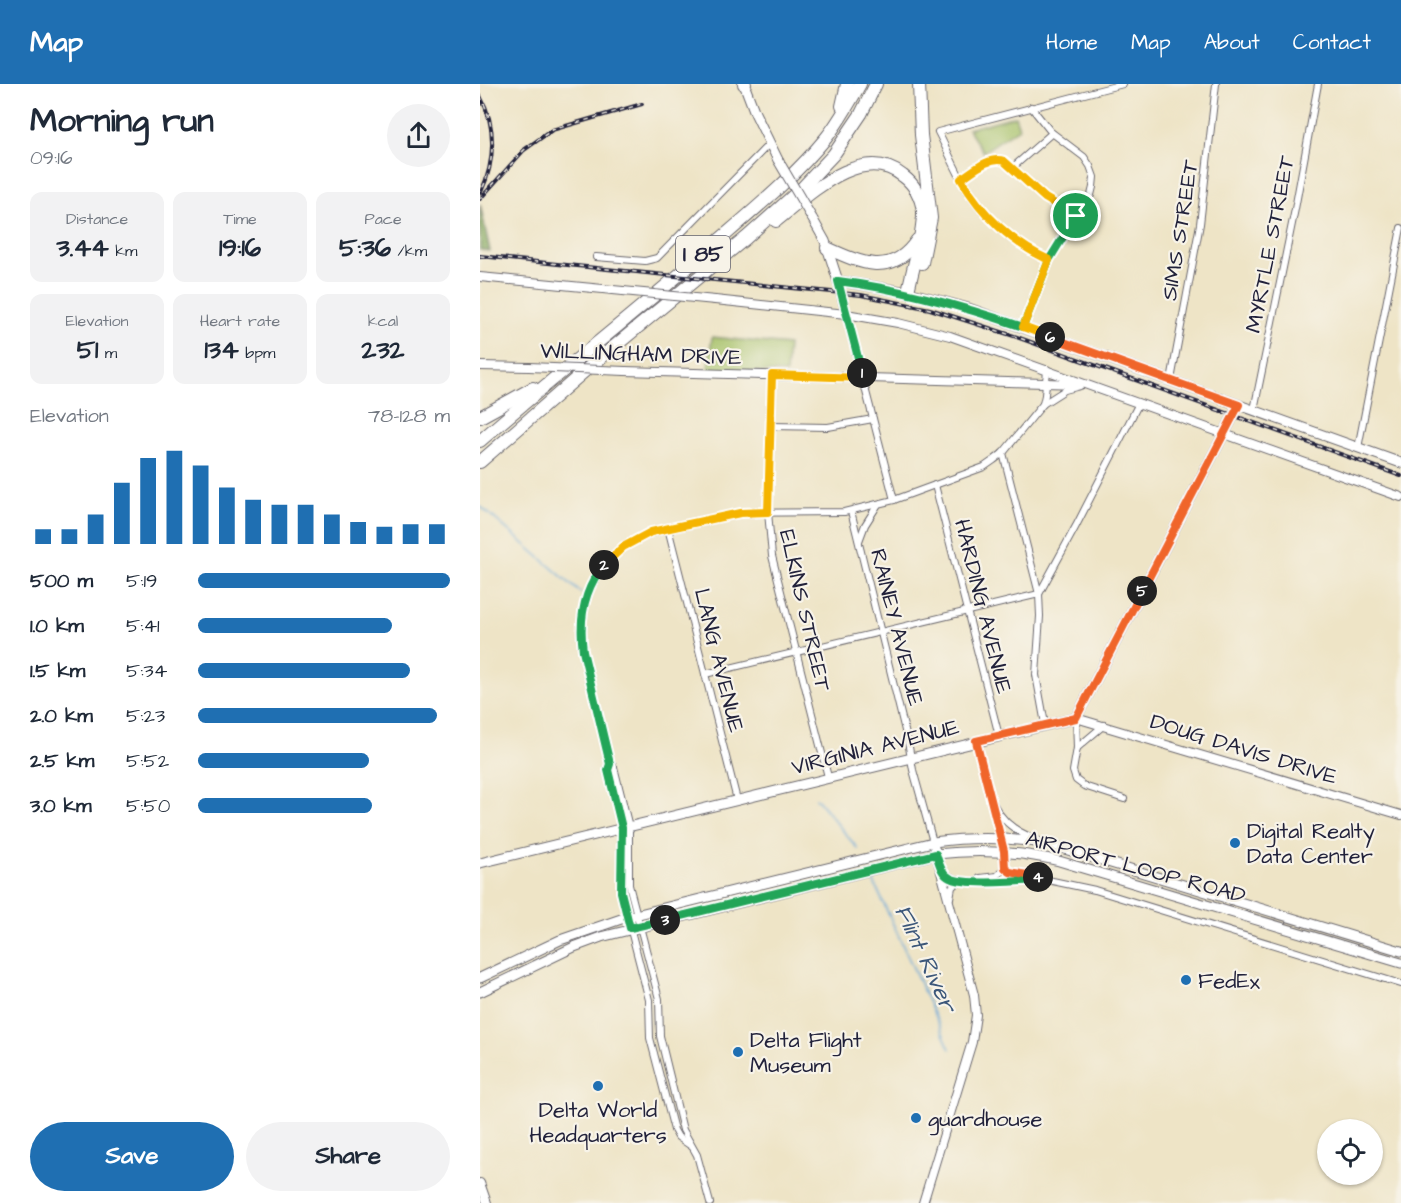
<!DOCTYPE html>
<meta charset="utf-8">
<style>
:root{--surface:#fff;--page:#f2f2f3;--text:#1f2937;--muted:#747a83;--accent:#1f6fb2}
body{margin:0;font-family:"Architects Daughter",sans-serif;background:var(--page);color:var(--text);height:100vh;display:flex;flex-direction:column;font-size:22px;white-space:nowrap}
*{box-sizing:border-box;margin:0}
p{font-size:20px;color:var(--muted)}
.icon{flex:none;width:33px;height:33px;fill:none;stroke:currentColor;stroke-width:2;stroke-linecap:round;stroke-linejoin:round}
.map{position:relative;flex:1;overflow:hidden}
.side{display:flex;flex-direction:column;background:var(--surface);width:480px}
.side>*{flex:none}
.fabs{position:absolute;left:837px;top:1035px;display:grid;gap:12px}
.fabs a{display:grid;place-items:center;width:66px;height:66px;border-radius:50%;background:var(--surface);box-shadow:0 2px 4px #0004;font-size:30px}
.pin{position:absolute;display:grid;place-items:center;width:51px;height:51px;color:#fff;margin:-26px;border:3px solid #fff;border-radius:50%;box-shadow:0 2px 6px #0007}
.km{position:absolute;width:30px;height:30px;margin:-15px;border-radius:50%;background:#222;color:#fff;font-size:16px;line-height:30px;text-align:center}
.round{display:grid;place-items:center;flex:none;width:63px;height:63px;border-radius:32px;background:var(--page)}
.headline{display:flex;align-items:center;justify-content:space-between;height:102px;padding:0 30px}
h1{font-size:33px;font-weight:700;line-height:45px}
.figures{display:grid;grid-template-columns:repeat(3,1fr);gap:9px;height:102px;padding:6px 30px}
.figures div{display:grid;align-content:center;border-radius:12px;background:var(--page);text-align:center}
.figures b{font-size:26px;font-weight:700}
.figures small{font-size:16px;font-weight:400}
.figures p{font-size:16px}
.chart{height:168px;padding:12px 30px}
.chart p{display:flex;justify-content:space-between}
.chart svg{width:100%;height:108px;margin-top:6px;stroke:var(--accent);stroke-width:6}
.primary-button{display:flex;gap:12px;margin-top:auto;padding:12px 30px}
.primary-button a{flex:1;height:69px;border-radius:36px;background:var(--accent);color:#fff;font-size:24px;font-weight:700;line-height:69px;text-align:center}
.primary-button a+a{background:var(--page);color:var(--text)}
ul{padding:0 30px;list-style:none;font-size:20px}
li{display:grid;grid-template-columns:96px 72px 1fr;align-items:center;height:45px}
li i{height:15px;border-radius:8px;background:var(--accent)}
header{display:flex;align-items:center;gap:36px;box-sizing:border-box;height:84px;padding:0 30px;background:var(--accent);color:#fff}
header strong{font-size:28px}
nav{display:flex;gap:33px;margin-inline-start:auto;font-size:21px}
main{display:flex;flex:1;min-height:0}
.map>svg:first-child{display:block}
.green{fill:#a6c168;stroke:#647252;stroke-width:1.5}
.forest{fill:#84a75c;stroke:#53644c;stroke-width:1.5}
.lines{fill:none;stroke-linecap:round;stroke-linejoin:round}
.stream{stroke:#64a7d9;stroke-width:1.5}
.minor-casing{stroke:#69666c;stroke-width:8}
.tertiary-casing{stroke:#69666c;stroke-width:10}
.secondary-casing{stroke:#69666c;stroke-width:11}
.motorway-casing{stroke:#69666c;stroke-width:14}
.minor{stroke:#fff;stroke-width:6}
.tertiary{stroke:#fff;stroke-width:8}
.secondary{stroke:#fff;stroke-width:9}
.motorway{stroke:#fff;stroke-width:12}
.rail-casing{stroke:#22223b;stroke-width:4}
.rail{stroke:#f7f3e8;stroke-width:1.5;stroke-dasharray:4.5;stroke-linecap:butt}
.tertiary-bridge-casing{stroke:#69666c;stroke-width:10;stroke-linecap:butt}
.secondary-bridge-casing{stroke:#69666c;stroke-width:11;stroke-linecap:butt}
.tertiary-bridge{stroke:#fff;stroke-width:8}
.secondary-bridge{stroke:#fff;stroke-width:9}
.split-1-casing{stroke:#fff;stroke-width:12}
.split-2-casing{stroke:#fff;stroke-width:12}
.split-3-casing{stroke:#fff;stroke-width:12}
.split-4-casing{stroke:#fff;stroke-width:12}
.split-5-casing{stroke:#fff;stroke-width:12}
.split-6-casing{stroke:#fff;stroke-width:12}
.split-7-casing{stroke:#fff;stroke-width:12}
.split-1{stroke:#22a559;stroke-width:8}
.split-2{stroke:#f5b400;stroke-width:8}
.split-3{stroke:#22a559;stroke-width:8}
.split-4{stroke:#22a559;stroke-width:8}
.split-5{stroke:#f0652b;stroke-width:8}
.split-6{stroke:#f0652b;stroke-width:8}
.split-7{stroke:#f5b400;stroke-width:8}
.poi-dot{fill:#1f6fb2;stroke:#f7f3e8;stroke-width:2}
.labels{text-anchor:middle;stroke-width:4.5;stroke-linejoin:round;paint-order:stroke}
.shield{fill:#f7f3e8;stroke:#62616f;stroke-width:1.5}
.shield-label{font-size:21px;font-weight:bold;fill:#22223b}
.street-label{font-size:22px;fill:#22223b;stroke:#f7f3e8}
.poi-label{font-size:22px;fill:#22223b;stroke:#f7f3e8;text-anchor:start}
.water-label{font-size:24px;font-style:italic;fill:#3c577a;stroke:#f7f3e8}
</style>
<header>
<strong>Map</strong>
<nav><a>Home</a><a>Map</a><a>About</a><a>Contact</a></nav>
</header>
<main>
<section class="side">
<div class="headline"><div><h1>Morning run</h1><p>09:16</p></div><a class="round"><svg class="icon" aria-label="share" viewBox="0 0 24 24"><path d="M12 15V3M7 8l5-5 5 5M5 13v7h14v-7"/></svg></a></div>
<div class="figures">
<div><p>Distance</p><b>3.44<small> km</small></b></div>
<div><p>Time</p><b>19:16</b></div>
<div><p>Pace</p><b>5:36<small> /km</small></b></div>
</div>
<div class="figures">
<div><p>Elevation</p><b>51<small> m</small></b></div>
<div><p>Heart rate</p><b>134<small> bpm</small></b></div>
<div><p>kcal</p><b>232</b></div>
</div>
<div class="chart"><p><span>Elevation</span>78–128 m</p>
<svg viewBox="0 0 160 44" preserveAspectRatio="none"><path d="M5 44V38M15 44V38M25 44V32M35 44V19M45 44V9M55 44V6M65 44V12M75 44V21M85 44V26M95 44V28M105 44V28M115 44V32M125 44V35M135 44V37M145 44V36M155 44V36"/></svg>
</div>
<ul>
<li><b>500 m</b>5:19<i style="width:100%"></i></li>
<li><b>1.0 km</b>5:41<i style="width:77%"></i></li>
<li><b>1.5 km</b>5:34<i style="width:84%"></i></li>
<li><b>2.0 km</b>5:23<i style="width:95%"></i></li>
<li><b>2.5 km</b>5:52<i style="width:68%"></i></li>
<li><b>3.0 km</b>5:50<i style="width:69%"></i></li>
</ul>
<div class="primary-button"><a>Save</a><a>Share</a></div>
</section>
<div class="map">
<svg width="921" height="1119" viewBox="0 0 921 1119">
<rect width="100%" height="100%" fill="#f7f3e8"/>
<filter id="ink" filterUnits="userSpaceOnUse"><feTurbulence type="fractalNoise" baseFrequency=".0167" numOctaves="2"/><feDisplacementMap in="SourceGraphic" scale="12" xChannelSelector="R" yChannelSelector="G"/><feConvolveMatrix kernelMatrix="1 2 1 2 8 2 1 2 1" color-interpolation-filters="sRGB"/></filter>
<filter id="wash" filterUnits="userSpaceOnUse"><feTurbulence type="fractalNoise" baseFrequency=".008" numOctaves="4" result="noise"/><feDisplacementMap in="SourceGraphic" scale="24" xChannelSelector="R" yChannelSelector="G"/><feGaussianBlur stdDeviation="1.35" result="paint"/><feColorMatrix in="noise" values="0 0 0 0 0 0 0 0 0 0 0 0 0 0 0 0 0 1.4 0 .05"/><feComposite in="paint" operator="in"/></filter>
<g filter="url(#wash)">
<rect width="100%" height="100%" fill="#eee4c6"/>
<g class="green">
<path d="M535,32L539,44L503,68L488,45Z"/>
<path d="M232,253L308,261L306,289L228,286Z"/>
</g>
<path class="forest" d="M0,120L10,167L0,166Z"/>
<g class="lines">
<g class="stream">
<path d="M0,422L101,509"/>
<path d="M336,714L378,765"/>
<path d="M393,796L470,965"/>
</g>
</g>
</g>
<g filter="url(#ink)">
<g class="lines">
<defs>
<g id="minor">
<path d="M532,84L572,49"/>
<path d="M481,95C493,87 509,72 524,77L565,114L596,132"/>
<path d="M116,173L165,177L177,174L289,60"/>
<path d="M569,176C537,161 507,136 488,107C476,88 468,67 458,48L643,0"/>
<path d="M366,230L414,416"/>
<path d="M543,243L569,176L584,150L611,111L613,103L614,93L610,82L604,73L571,48L551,23"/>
<path d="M292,291L288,428L292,472L348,693"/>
<path d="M691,296L720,140L736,0"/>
<path d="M563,320L565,311L567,285"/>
<path d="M774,326L815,125L838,0"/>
<path d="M291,342L348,343L393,335"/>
<path d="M878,364L921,144"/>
<path d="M523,369L559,510L560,532L556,591L565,640"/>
<path d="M455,401L519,652"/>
<path d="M371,427L429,663L433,686L453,758"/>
<path d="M188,444L257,716"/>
<path d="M379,457L385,441L397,422"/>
<path d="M225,590L559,510L596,442L659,319"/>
<path d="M596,634L597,664L593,687L596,696L604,702L644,715"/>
<path d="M496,657L524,767L525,784"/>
<path d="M597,664L624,641"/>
<path d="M130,680L134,683L149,743V801L179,915L180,952L203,1046L217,1071L230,1119"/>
<path d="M514,721C523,739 538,749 556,755"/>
<path d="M525,784L530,788L615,806L921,900"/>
<path d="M462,786C474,805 534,797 555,796"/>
<path d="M500,794L517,792L525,784"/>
<path d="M470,814L472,803L479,797"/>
<path d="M211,1062L198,1053L194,1046L170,954L169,916L141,808L142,744L128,686L130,680L103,567L101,549L102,532L106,514L114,496L131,473L143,463L171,449L260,429L364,428L414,416L504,383L514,376L523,369L563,320L585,306L600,302"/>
</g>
<g id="tertiary">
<path d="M0,193L143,207"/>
<path d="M358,197L366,230"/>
<path d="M235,216L366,230L418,239L470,252L921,413"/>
<path d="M0,282L49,283"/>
<path d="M145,287L600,300"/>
<path d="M596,634L921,731"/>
<path d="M0,1099L7,1119"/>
<path d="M443,1119L492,958L496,931L494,911L453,758"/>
</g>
<g id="secondary">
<path d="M264,0L275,29L298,76"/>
<path d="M332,134L345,157L358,197L428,208L488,224L921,379"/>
<path d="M0,779L596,634L759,321"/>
<path d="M83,855L147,833L453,758C493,753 529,753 568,760L921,867"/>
<path d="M0,894L80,856"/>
<path d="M0,908L94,863L121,853L456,770C498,765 538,767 579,777L921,879"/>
</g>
<g id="motorway">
<path d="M264,0H265"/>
<path d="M439,0L441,51L451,134L442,179"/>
<path d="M362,22L367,0"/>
<path d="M296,137C328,112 381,58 423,92C434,100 441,113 443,127C444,149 432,186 428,208"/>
<path d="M347,164C380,179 412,194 437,156"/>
<path d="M0,333L53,304"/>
<path d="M0,357C78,289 160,226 237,158C275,125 314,93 346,54C359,38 370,18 380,0"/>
<path d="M0,378L107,285L266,154L322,104L354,70L381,30L396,0"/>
</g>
</defs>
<use href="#minor" class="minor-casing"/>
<use href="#tertiary" class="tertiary-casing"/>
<use href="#secondary" class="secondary-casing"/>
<use href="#motorway" class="motorway-casing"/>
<use href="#minor" class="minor"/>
<use href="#tertiary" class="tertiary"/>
<use href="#secondary" class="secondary"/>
<use href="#motorway" class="motorway"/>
<defs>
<g id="rail">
<path d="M0,12C17,42 15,78 1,108"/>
<path d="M0,115L44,66L72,46L162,20"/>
<path d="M0,172L381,211L450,225L534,252L921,392"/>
</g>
</defs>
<use href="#rail" class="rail-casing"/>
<use href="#rail" class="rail"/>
<defs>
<g id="tertiary-bridge">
<path d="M143,207L235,216"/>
<path d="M49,283L145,287"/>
</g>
<path id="secondary-bridge" d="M298,76L332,134"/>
</defs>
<use href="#tertiary-bridge" class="tertiary-bridge-casing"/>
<use href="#secondary-bridge" class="secondary-bridge-casing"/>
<use href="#tertiary-bridge" class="tertiary-bridge"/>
<use href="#secondary-bridge" class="secondary-bridge"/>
</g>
</g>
<g class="lines" filter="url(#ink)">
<defs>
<path id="split-1" d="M382,289L358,197C422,205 482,222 543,243L569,176L596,132"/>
<path id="split-2" d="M124,481L143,463L171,448L260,429L288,428L292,291L383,294L382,289"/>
<path id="split-3" d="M124,481C103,506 99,537 103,567L130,680L128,686L142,744L141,808L150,844L185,836"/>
<path id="split-4" d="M185,836L456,770C459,778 461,790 470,794C486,802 545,797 565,795L558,793"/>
<path id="split-5" d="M558,793L530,788L525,784L524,767L496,657L596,634L662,507"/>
<path id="split-6" d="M570,253L759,321L662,507"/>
<path id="split-7" d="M570,253L543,243L569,176C532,159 501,130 481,95C493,87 509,72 524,77L565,114L596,132"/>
</defs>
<use href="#split-1" class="split-1-casing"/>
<use href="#split-2" class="split-2-casing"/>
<use href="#split-3" class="split-3-casing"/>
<use href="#split-4" class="split-4-casing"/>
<use href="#split-5" class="split-5-casing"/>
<use href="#split-6" class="split-6-casing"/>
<use href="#split-7" class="split-7-casing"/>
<use href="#split-1" class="split-1"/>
<use href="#split-2" class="split-2"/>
<use href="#split-3" class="split-3"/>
<use href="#split-4" class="split-4"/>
<use href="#split-5" class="split-5"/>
<use href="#split-6" class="split-6"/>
<use href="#split-7" class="split-7"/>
</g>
<g class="poi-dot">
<circle cx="755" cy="759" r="6"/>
<circle cx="706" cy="896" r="6"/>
<circle cx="258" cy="968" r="6"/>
<circle cx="118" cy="1002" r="6"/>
<circle cx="436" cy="1034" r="6"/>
</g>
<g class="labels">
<rect class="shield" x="196" y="152" width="54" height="36" rx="4.5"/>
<g class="shield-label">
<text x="223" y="177">I 85</text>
</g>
<g class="street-label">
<text transform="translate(699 146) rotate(-81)" y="8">SIMS STREET</text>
<text transform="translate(789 160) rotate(-79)" y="8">MYRTLE STREET</text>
<text transform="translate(161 269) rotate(2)" y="8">WILLINGHAM DRIVE</text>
<text transform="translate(504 522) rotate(76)" y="8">HARDING AVENUE</text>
<text transform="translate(326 526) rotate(77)" y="8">ELKINS STREET</text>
<text transform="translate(418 543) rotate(76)" y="8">RAINEY AVENUE</text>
<text transform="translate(240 576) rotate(76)" y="8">LANG AVENUE</text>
<text transform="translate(395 662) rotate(-14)" y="8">VIRGINIA AVENUE</text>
<text transform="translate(764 664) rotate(17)" y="8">DOUG DAVIS DRIVE</text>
<text transform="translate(656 782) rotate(15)" y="8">AIRPORT LOOP ROAD</text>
</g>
<g class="poi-label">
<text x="767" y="754">Digital Realty<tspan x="767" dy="25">Data Center</tspan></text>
<text x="718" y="904">FedEx</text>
<text x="270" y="963">Delta Flight<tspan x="270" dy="25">Museum</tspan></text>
<text x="118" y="1033" text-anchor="middle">Delta World<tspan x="118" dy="25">Headquarters</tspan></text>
<text x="448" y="1042">guardhouse</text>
</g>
<g class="water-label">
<text transform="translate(446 874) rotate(65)" y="8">Flint River</text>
</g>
</g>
</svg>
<div class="fabs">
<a><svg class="icon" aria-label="locate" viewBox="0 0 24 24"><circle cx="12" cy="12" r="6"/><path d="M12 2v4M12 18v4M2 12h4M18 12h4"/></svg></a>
</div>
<div class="pin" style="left:596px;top:132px;background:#1e9e55"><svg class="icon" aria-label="arrive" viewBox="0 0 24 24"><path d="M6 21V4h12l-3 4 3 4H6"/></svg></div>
<b class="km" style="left:382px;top:289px">1</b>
<b class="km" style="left:124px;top:481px">2</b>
<b class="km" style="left:185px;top:836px">3</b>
<b class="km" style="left:558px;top:793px">4</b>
<b class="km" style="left:662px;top:507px">5</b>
<b class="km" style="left:570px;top:253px">6</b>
</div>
</main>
